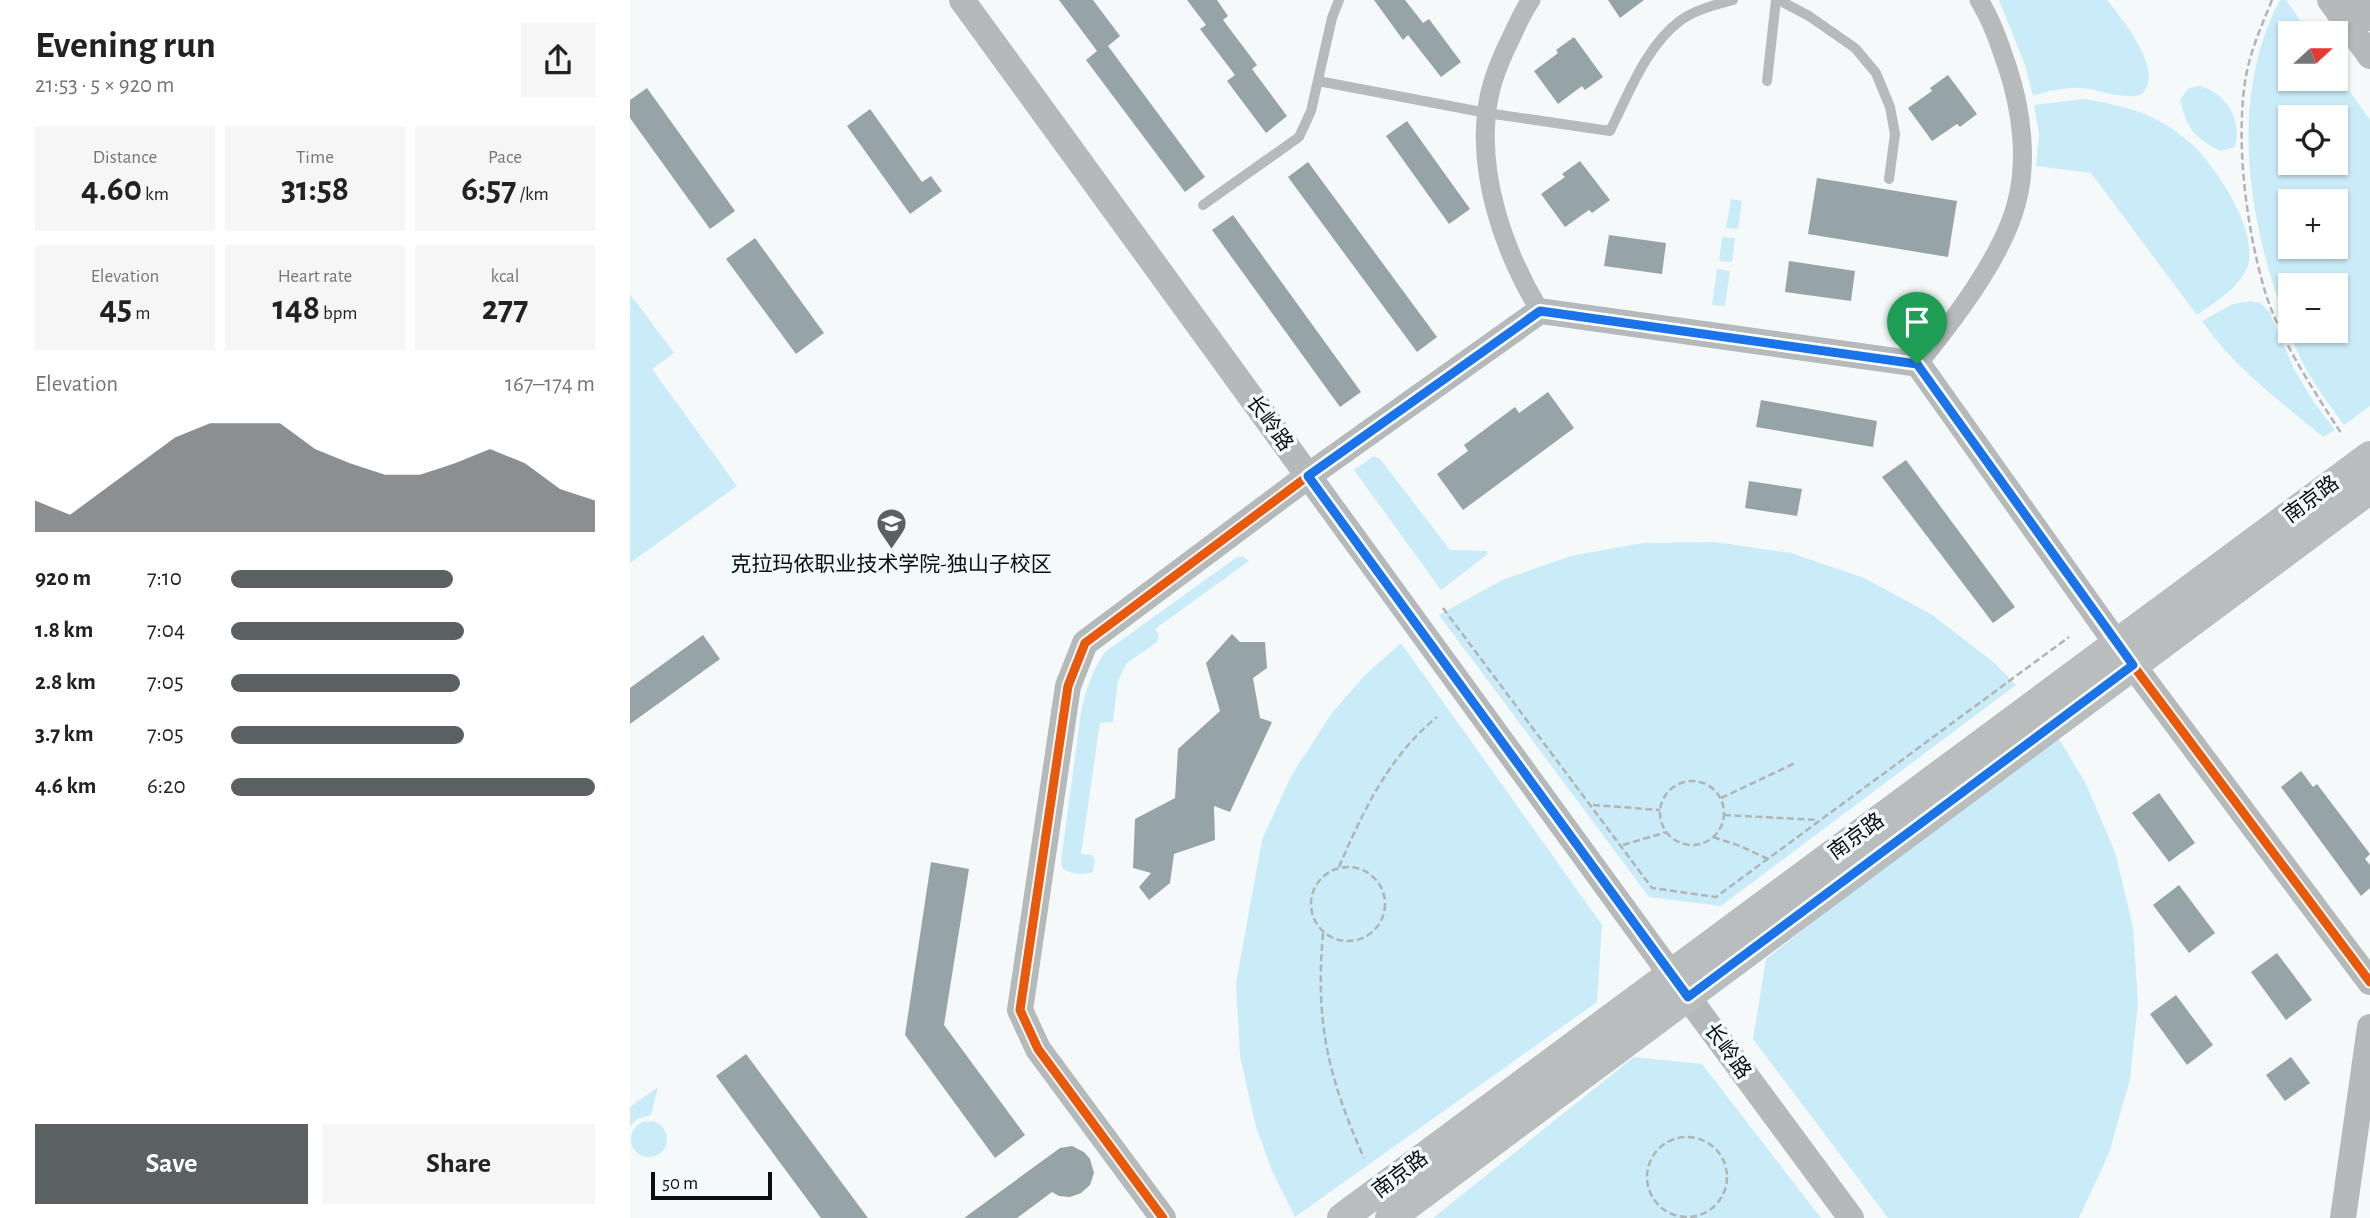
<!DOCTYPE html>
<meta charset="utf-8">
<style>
:root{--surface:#fff;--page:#f6f6f6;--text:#222;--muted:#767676;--accent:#5b6163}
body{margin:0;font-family:"Alegreya Sans","Noto Sans SC",sans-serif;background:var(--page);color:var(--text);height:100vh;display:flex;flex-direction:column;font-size:26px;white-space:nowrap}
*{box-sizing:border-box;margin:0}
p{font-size:23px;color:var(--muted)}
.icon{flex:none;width:38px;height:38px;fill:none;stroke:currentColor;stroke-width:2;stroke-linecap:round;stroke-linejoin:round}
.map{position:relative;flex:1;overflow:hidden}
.details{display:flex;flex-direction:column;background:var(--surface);width:630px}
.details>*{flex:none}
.needle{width:46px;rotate:69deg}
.buttons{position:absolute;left:1648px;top:21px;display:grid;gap:14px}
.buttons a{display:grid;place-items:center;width:70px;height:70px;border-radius:0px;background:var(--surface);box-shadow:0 2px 5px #0004;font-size:35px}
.scale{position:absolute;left:21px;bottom:18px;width:121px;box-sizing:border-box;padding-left:7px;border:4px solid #080f11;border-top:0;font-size:19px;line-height:24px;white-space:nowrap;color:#080f11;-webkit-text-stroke:5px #f2fafd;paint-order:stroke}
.pin{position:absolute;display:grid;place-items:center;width:60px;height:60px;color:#fff;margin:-72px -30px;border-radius:50% 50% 50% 0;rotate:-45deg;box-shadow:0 0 7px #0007}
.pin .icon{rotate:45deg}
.round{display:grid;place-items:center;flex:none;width:74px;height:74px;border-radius:0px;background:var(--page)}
.headline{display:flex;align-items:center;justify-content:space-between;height:119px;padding:0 35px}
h1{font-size:38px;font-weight:700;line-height:52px}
.stats{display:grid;grid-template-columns:repeat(3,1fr);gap:10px;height:119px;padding:7px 35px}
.stats div{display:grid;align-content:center;border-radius:0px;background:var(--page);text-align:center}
.stats b{font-size:35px;font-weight:700}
.stats small{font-size:19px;font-weight:400}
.stats p{font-size:19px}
.chart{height:196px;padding:14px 35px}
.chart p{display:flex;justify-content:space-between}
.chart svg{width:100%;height:126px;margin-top:7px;fill:var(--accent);opacity:.7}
.button{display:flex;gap:14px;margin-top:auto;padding:14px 35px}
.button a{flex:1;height:80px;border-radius:0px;background:var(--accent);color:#fff;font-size:28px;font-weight:700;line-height:80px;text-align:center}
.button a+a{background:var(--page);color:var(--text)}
ul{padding:0 35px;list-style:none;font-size:23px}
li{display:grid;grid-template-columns:112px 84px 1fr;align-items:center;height:52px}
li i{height:18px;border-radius:9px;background:var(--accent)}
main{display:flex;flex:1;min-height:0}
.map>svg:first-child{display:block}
.green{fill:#caecf8;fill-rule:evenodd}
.building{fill:#96a4a8}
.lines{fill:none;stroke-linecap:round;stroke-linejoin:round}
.path{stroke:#b1b4b4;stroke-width:2.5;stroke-dasharray:7 3.5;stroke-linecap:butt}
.lane{stroke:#b7babb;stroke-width:10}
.street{stroke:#b7babb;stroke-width:19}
.secondary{stroke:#b5b9ba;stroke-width:26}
.primary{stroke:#b9bdbe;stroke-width:30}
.cycleway-casing{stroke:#f2fafd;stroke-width:13}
.cycleway{stroke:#e8590c;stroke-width:9}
.route-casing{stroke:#fff;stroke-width:14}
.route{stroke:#1a73e8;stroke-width:9}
.labels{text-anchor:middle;stroke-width:7;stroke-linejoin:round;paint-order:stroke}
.street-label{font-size:21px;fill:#080f11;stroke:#f2fafd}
.poi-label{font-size:21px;fill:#080f11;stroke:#f2fafd}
</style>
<main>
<section class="details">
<div class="headline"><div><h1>Evening run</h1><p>21:53 · 5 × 920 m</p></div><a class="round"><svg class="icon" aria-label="share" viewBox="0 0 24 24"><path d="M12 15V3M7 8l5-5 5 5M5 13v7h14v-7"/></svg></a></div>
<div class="stats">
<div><p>Distance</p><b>4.60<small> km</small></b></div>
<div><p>Time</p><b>31:58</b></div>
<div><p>Pace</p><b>6:57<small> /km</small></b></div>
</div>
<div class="stats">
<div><p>Elevation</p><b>45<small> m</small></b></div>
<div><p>Heart rate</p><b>148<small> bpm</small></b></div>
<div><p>kcal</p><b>277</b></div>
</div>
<div class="chart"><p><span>Elevation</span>167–174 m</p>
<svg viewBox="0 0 160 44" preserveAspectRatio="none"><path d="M0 44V33L10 38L20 29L30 20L40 11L50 6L60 6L70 6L80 15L90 20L100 24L110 24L120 20L130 15L140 20L150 29L160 33V44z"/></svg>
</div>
<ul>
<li><b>920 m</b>7:10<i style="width:61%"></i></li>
<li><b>1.8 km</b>7:04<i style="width:64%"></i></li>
<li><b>2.8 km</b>7:05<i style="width:63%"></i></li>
<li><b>3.7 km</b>7:05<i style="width:64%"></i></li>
<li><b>4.6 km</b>6:20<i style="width:100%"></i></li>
</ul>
<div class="button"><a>Save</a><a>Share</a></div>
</section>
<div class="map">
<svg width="1740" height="1218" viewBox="0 0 1740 1218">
<rect width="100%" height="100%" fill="#f5f9fa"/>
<g class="green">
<path d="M1369,0H1477C1492,19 1527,61 1517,86C1515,91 1512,95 1506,96C1489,98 1469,90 1452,88C1435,87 1419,91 1403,96L1395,65Z"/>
<path d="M1650,0H1656L1679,33H1661V79H1706V72L1740,120V406L1714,425C1701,407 1688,390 1677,371C1665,350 1657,325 1649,302C1616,207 1601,92 1650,0ZM1661,117H1706V163H1661ZM1661,201H1706V247H1661ZM1661,285H1706V331H1661Z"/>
<path d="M1570,86C1597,94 1612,120 1605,147L1590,151C1564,137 1557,129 1550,100L1559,88Z"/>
<path d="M1454,99C1477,103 1500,107 1521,117C1539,125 1561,141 1573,156C1593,179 1633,241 1615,272C1605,291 1583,303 1567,315L1461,173L1406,166L1409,135L1404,105Z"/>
<path d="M1101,199L1112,201L1108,229L1096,228Z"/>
<path d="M1092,237L1105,238L1102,262L1089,261Z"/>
<path d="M1087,269L1100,271L1095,306L1082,305Z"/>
<path d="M0,294L44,353L22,369L107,486L0,563Z"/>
<path d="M1621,301L1630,303L1639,311L1665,371L1683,401L1705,430L1693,437C1650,401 1603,367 1572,321L1603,304Z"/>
<path d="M744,456L750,459L820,550L856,551L858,554L811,590L724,470Z"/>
<path d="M1085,542L1161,553L1234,578L1301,614L1362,661L1386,685L1091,906L1019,897L809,615L872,580L941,556L1013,543Z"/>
<path d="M612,556L619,561L525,629L529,635L527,642L497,663L488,680L483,722L470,723L451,854L462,855L465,860L463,872C453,875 443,875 433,869L431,862L451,712C456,689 462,671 475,652L607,557Z"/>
<path d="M771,643L972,925L967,1002L665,1217L643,1173L626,1127L610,1056L606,983L632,840L661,776L702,713L735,675Z"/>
<path d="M1424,731L1455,782L1485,852L1503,927L1508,1003L1500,1079L1479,1153L1449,1218H1258L1123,1039L1136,959Z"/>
<path d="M1004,1057L1072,1064L1191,1218H803Z"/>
<path d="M28,1087L21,1115L7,1119L0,1126V1107Z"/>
<circle cx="19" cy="1139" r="18"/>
</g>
<g class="building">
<path d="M429,0H463L490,36L478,46L575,177L555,192L456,60L467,51Z"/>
<path d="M557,0H587L598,16L593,20L627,65L622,69L657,116L636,133L597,81L605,75L570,29L576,25Z"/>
<path d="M744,0H775L793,23L799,19L831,62L811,77L778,35L773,40Z"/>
<path d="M978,0H1014L990,18Z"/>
<path d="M944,37L973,77L955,90L952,86L928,104L904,71L928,53L926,50Z"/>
<path d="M1318,75L1347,114L1330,127L1327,124L1302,141L1278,108L1302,91L1300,88Z"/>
<path d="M17,88L105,211L80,229L0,118V100Z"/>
<path d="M240,109L292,182L301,176L312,191L280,214L217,126Z"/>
<path d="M777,121L840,209L819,224L756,136Z"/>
<path d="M950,161L980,200L962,213L959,210L935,227L911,194L935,177L932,174Z"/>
<path d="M678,162L807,337L787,352L658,177Z"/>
<path d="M1187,178L1327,201L1318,257L1178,234Z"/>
<path d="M603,215L731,392L710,407L582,230Z"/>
<path d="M979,235L1036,243L1032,274L974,266Z"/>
<path d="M125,238L194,333L166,354L96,259Z"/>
<path d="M1159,261L1225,271L1221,301L1155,292Z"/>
<path d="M918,392L944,428L833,510L807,474L838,451L834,445L885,407L889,413Z"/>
<path d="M1131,400L1247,421L1243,447L1126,427Z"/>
<path d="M1276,460L1385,607L1363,623L1252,477Z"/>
<path d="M1119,481L1172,489L1167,516L1115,508Z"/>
<path d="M602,634L610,642H635L637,668L623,678L630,718L642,722L600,812L584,806L585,840L544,854L540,883L519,900L509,887L521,873L503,868L505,819L545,798L548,749L590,711L576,663Z"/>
<path d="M73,635L90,659L0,724V688Z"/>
<path d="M1671,771L1683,787L1687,784L1740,854L1735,859L1740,865V888L1731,896L1651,787Z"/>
<path d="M1529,793L1565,843L1539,862L1502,813Z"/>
<path d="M301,862L339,869L314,1025L395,1135L365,1158L275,1035Z"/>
<path d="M1549,885L1585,933L1559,953L1523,905Z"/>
<path d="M1647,953L1682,1000L1656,1020L1621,972Z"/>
<path d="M1546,995L1583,1045L1557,1065L1520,1014Z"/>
<path d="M116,1054L238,1218H191L86,1076Z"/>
<path d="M1661,1057L1680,1083L1655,1101L1636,1075Z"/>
<path d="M442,1146L454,1152L460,1159L464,1173L460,1185L451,1193L440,1197L429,1196L422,1192L387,1218H334L430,1148Z"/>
</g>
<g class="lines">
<g class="path">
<path d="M1642,0C1632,25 1621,49 1616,76C1605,139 1616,226 1634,288C1648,337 1684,391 1711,433"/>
<path d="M813,608L1022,888L1086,897L1439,637"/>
<circle cx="1062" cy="813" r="32"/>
<path d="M1091,798L1165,763"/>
<path d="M963,805L1030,810"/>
<path d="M1094,815L1188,820"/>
<path d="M1083,837L1110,846L1138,859"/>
<path d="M993,845L1037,832"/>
<circle cx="718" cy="904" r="37"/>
<path d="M709,867C733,811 759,756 807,717"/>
<path d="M693,933C685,1022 698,1077 734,1158"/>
<circle cx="1057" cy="1177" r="40"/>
</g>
<g class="lane">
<path d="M1149,0L1179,16L1225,48L1246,73L1260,107L1265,134L1259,179"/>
<path d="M688,81L857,113L980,131C999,93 1016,46 1051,20C1067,9 1085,5 1103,0"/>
<path d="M1137,81L1146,0"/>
<path d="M573,205L669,137L681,111L702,18L709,0"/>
</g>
<g class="street">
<path d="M901,0C893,11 887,25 881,38C872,56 863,77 859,97C845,170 873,250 910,311"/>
<path d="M1288,364C1323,321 1374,255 1387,201C1398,159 1391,109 1378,69C1370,45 1362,21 1349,0"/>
</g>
<g class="secondary">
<path d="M332,0L1040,973L1221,1218"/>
<path d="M1700,0L1740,56"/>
<path d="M1727,0L1740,18"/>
<path d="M533,1218L408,1049L390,1010L438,686L455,643L678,476L910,311L1288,364L1487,644L1740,982"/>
<path d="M1713,1218L1740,1027"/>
</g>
<g class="primary">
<path d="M712,1218L1740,456"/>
<path d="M760,1218L1740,489"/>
</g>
<defs>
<path id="cycleway" d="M533,1218L408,1049L390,1010L438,686L455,643L678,476L910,311L1288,364L1487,644L1740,982"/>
</defs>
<use href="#cycleway" class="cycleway-casing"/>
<use href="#cycleway" class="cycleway"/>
</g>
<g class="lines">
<defs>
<path id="route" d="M910,311L1287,364L1503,665L1058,997L678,476Z"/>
</defs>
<use href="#route" class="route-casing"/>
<use href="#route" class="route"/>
</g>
<defs>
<symbol id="university-pin" viewBox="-11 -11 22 30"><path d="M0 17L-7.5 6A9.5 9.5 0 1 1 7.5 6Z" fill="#5b6163" stroke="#f2fafd"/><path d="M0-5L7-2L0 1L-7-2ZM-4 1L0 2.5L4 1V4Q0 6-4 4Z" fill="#fff"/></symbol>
</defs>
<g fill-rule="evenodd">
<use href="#university-pin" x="244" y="506" width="35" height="47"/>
</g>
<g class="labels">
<g class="street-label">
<text transform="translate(640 423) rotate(54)" y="7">长岭路</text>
<text transform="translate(1681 499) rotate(-37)" y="7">南京路</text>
<text transform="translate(1226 836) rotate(-36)" y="7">南京路</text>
<text transform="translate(1098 1051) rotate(54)" y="7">长岭路</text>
<text transform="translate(770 1174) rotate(-37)" y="7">南京路</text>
</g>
<g class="poi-label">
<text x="261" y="571">克拉玛依职业技术学院-独山子校区</text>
</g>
</g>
</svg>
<div class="buttons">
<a><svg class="needle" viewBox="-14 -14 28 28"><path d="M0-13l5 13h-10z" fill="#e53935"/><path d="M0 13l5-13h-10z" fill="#767676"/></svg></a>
<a><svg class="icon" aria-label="locate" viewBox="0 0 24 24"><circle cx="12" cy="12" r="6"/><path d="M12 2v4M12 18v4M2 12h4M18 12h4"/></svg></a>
<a>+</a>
<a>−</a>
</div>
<div class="scale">50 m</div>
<div class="pin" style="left:1287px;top:364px;background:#1e9e55"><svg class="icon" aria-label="arrive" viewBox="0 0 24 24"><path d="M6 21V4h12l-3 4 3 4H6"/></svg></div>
</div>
</main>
